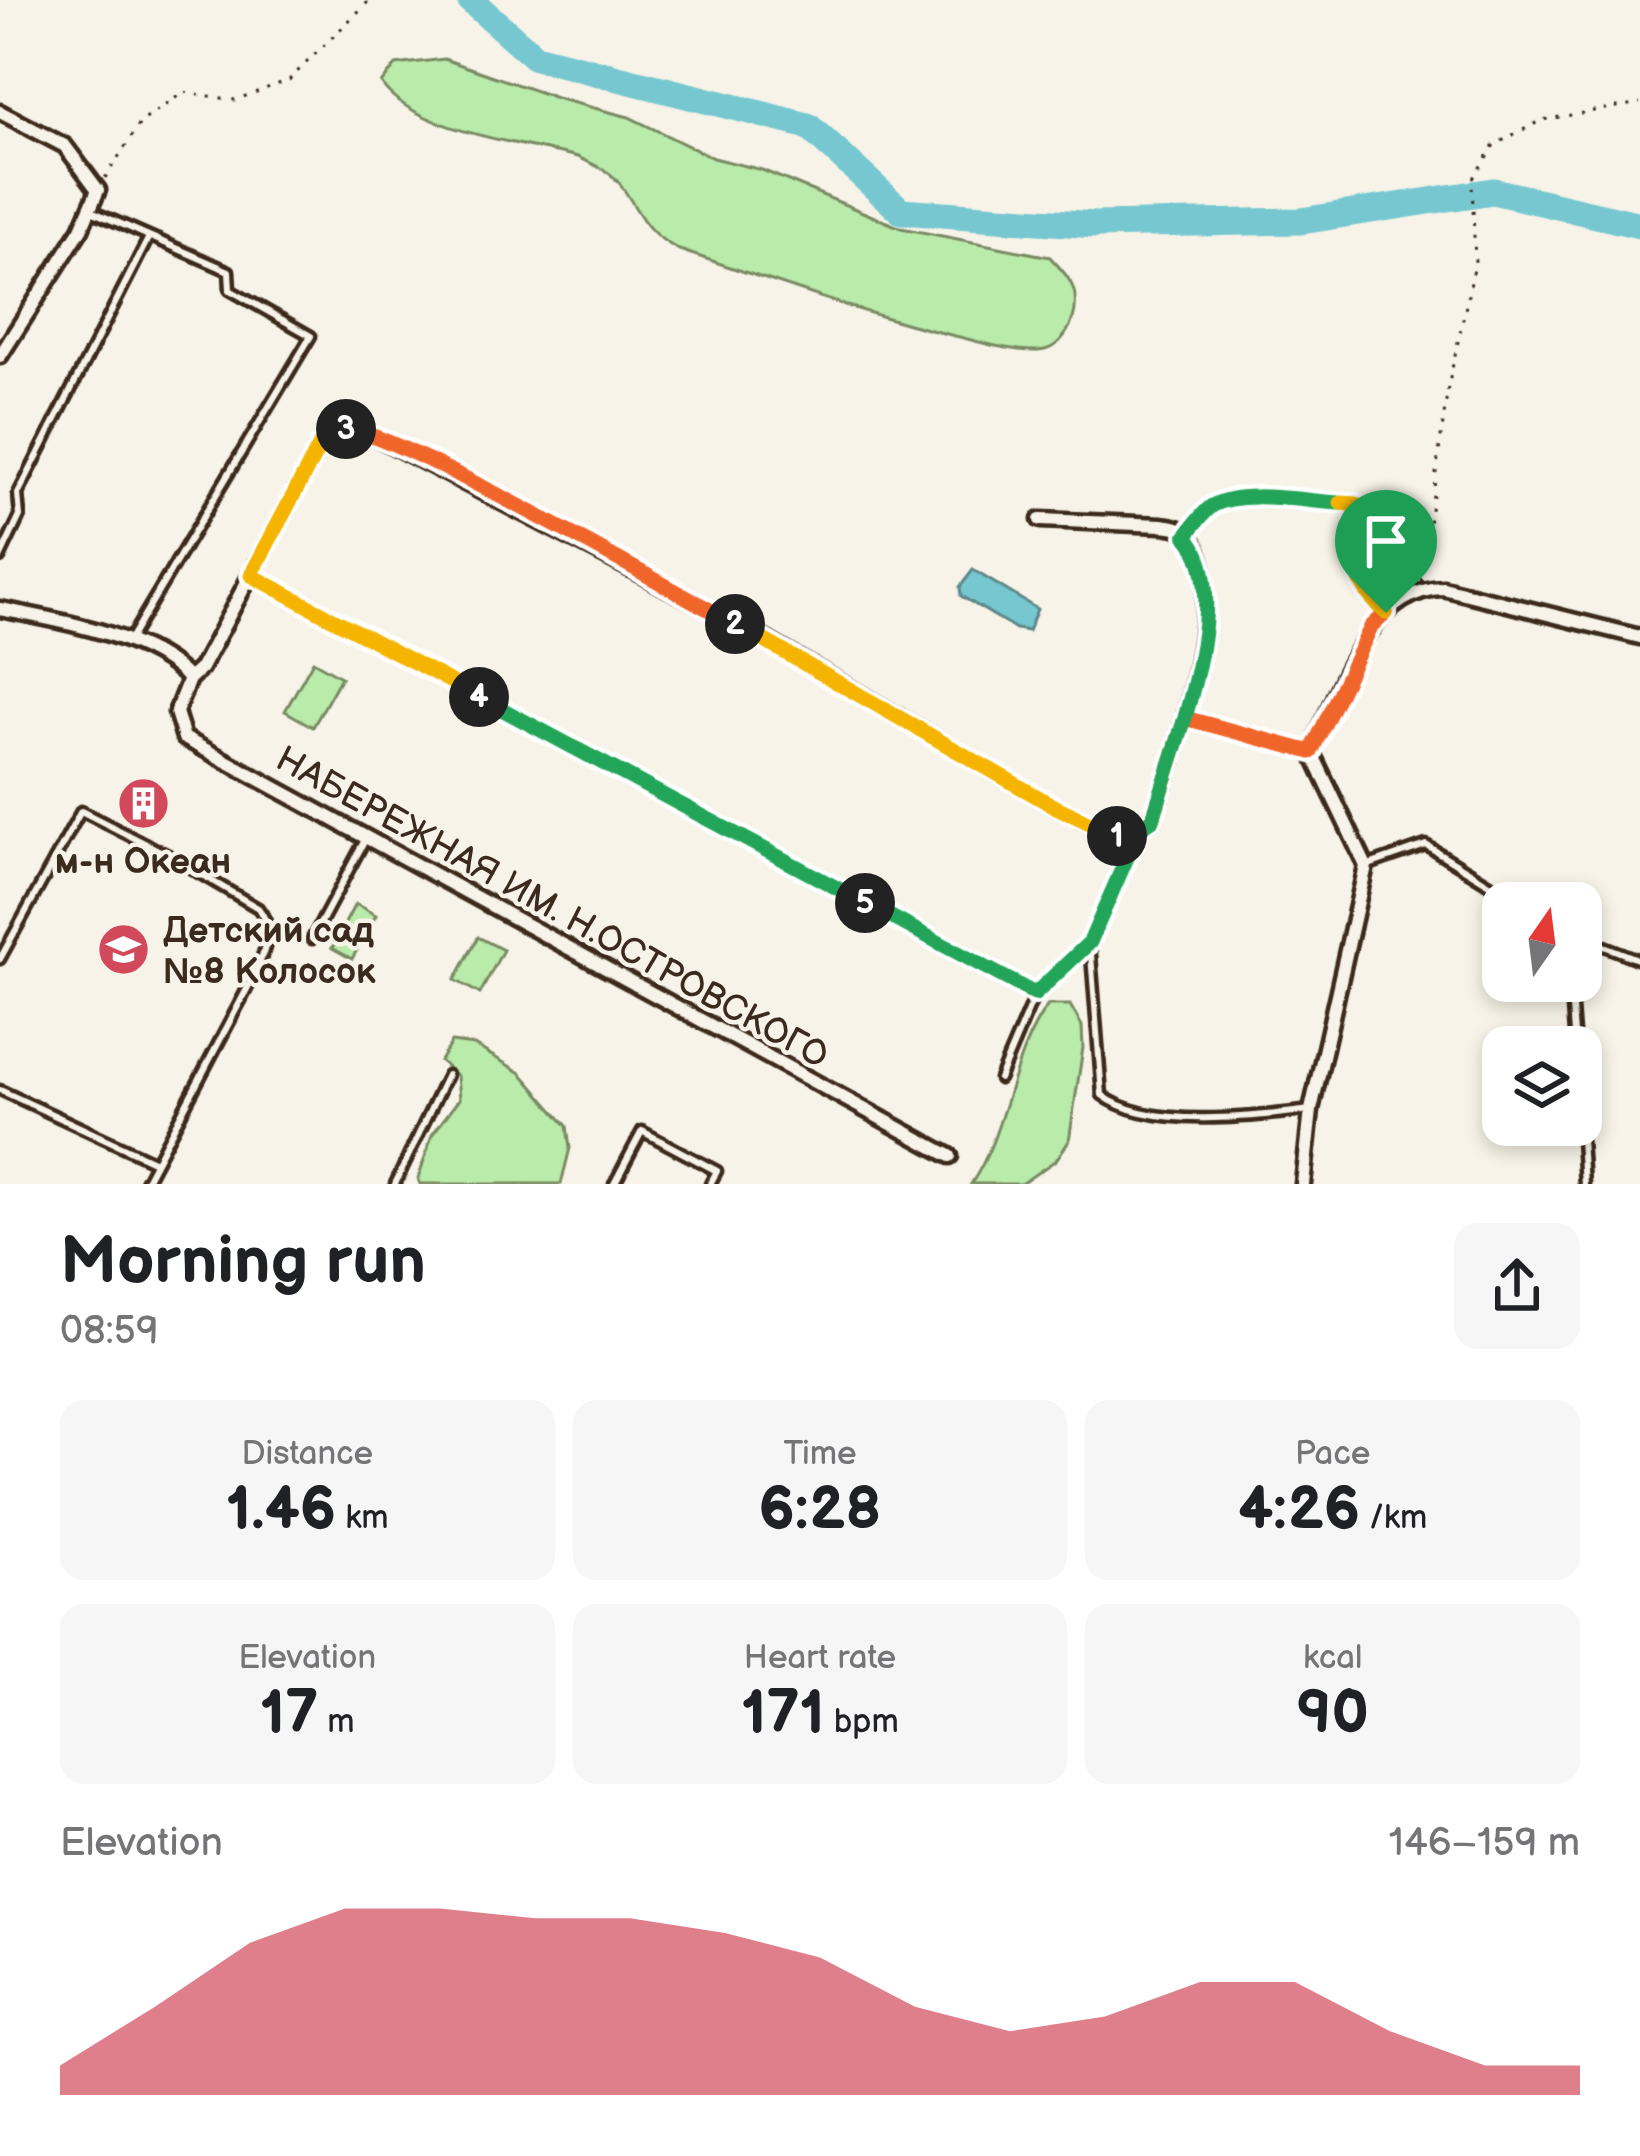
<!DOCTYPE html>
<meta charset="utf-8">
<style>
:root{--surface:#fff;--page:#f6f6f6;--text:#202124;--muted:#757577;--accent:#d1495b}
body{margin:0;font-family:"Balsamiq Sans",sans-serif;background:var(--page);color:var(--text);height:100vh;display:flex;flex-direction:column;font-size:45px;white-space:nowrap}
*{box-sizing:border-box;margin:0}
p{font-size:39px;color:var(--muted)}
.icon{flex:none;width:66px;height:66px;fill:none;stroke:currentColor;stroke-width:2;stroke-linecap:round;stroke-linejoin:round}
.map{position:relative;height:1184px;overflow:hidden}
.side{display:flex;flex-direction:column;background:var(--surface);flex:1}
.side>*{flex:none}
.needle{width:78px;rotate:14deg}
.buttons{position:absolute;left:1482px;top:882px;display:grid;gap:24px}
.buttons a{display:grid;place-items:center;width:120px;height:120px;border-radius:24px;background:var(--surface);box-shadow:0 6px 18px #0003;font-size:60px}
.pin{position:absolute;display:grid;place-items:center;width:102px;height:102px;color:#fff;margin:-123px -51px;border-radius:50% 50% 50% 0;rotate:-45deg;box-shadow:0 0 12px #0007}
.pin .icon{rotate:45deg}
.km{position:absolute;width:60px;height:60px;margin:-30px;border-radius:50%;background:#222;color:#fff;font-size:33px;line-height:60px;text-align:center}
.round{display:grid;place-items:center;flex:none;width:126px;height:126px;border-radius:24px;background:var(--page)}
.summary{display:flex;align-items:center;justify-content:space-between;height:204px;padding:0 60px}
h1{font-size:66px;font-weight:700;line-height:90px}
.figures{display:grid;grid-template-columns:repeat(3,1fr);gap:18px;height:204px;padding:12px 60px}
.figures div{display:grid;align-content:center;border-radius:24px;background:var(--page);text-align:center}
.figures b{font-size:60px;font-weight:700}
.figures small{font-size:33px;font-weight:400}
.figures p{font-size:33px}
.chart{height:336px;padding:24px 60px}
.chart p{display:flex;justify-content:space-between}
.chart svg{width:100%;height:216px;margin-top:12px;fill:var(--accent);opacity:.7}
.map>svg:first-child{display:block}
.green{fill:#b9ebab;stroke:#7a8a64;stroke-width:3}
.water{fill:#76c7d0;stroke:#5e8889;stroke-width:3}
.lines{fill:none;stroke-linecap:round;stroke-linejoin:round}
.river{stroke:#76c7d0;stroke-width:27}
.service-casing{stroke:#3b2a1e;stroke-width:15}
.minor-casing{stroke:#3b2a1e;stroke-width:21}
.path{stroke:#3b2a1e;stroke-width:3;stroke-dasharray:3 9;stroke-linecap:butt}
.service{stroke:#f7f3e8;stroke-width:6}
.minor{stroke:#f7f3e8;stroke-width:12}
.split-1-casing{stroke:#fff;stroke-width:24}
.split-2-casing{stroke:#fff;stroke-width:24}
.split-3-casing{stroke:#fff;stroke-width:24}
.split-4-casing{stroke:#fff;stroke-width:24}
.split-5-casing{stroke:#fff;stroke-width:24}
.split-6-casing{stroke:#fff;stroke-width:24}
.split-7-casing{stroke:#fff;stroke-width:24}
.split-8-casing{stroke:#fff;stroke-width:24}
.split-1{stroke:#f0652b;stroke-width:15}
.split-2{stroke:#f5b400;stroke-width:15}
.split-3{stroke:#f0652b;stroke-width:15}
.split-4{stroke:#f5b400;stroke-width:15}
.split-5{stroke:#22a559;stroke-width:15}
.split-6{stroke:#22a559;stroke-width:15}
.split-7{stroke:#22a559;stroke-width:15}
.split-8{stroke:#f5b400;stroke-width:15}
.labels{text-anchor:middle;stroke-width:9;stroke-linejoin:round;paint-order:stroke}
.poi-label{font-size:36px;font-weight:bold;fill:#3b2a1e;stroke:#f7f3e8}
.street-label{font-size:36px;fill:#3b2a1e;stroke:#f7f3e8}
</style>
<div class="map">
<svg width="1640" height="1184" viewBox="0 0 1640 1184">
<rect width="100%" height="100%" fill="#f7f3e8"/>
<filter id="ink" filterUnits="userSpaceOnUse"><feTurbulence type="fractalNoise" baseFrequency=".00833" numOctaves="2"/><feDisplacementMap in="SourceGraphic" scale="24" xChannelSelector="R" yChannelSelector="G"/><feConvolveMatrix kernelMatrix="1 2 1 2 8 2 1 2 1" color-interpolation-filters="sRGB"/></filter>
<g filter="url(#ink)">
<g class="green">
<path d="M444,59L559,99L629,117L713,158L762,170L901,228L1050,257C1060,268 1073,280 1075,296C1078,319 1063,350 1038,351C1011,352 981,342 955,336C862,314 771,280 679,250C643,231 642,215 620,184C611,171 592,164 578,157C522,143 413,131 381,83L396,65Z"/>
<path d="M313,661L341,677L313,727L285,711Z"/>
<path d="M355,904L376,915L352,959L332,948Z"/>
<path d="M478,937L503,950L480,994L455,980Z"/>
<path d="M1048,1005H1070L1082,1026L1083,1048L1069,1141L1056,1160L1021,1184H971C1008,1129 1009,1057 1048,1005Z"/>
<path d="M451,1042L474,1045L521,1073L567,1126L570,1148L561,1184H420L418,1179L432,1135L459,1099L457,1076L440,1061Z"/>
</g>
<path class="water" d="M973,570L1037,609L1028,631L1016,629L961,596L960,587Z"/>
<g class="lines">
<path class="river" d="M470,0L535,57L808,126L901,211L1095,225L1301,221L1493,191L1640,225"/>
<defs>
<g id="service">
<path d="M89,210L229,271L230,290L311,336L130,639"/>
<path d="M0,558L20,516L18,494L149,237"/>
<path d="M1185,718L1309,751"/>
<path d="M1366,866L1426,845L1521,903"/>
<path d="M1581,937L1640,960"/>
<path d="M312,939L366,838"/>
<path d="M1090,942L1102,1095C1146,1130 1256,1117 1311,1110"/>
<path d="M0,959L81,811L168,855L258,908C276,930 265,948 256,972L144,1184"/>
<path d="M1570,981L1575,1047"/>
<path d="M999,1079L1035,994L1090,942L1139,831"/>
<path d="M0,1090L155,1162"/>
<path d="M1580,1125L1584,1184"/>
<path d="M395,1184L447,1075"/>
<path d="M614,1184L642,1131L717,1171L710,1184"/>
</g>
<g id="minor">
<path d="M0,112L65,146L98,190L81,229L0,356"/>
<path d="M0,609C56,620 150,635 189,679"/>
<path d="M950,1156L184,738L176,712L189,679L201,668L320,445L339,430L359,428L767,640L1051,805L1121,837L1153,819C1170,765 1243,567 1180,529C1175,526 1168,526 1162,525L1040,520"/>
<path d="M1303,1184L1311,1110L1366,866L1311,751C1338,694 1368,589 1443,588L1640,637"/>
</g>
</defs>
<use href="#service" class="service-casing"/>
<use href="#minor" class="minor-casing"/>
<g class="path">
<path d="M105,178L141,122L184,92L235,100L289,80L370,0"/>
<path d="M1195,525C1231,480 1304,501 1356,504C1355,539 1348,578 1377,604"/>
<path d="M1421,581L1448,387L1475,264L1472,180L1494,145L1542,120L1640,103"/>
<path d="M264,582L1028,990"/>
</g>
<use href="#service" class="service"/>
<use href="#minor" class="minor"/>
</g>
</g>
<g class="lines" filter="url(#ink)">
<defs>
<path id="split-1" d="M1117,836L1134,832L1153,819L1185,718L1311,752L1371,627L1386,613"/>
<path id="split-2" d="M735,624L1052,805L1117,836"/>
<path id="split-3" d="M346,429C383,425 680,594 735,624"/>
<path id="split-4" d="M346,429L339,430L320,445L251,575L479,697"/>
<path id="split-5" d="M479,697L865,903"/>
<path id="split-6" d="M865,903L1035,994L1090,942L1140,828L1153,819L1161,793"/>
<path id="split-7" d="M1161,793C1180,732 1235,589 1186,536C1194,526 1202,513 1212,506C1240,488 1308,502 1341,503"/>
<path id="split-8" d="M1341,503L1356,504C1355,553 1346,577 1386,613"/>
</defs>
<use href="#split-1" class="split-1-casing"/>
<use href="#split-2" class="split-2-casing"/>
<use href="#split-3" class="split-3-casing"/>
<use href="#split-4" class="split-4-casing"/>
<use href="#split-5" class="split-5-casing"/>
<use href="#split-6" class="split-6-casing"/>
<use href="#split-7" class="split-7-casing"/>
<use href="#split-8" class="split-8-casing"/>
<use href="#split-1" class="split-1"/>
<use href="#split-2" class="split-2"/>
<use href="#split-3" class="split-3"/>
<use href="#split-4" class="split-4"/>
<use href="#split-5" class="split-5"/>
<use href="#split-6" class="split-6"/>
<use href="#split-7" class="split-7"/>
<use href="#split-8" class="split-8"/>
</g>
<defs>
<symbol id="building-disc" viewBox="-11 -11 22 22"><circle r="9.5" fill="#d1495b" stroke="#f7f3e8"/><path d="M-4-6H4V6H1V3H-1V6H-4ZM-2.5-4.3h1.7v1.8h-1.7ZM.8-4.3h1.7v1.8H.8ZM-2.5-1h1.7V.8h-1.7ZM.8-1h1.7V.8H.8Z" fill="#fff"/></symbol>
<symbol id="school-disc" viewBox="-11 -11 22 22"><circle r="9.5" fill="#d1495b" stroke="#f7f3e8"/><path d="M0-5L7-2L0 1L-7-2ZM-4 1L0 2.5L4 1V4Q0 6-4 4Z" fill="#fff"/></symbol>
</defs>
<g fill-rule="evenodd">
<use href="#building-disc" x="114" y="774" width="59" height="59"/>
<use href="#school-disc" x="94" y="920" width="59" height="59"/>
</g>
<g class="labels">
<g class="poi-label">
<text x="143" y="873">м-н Океан</text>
<text x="163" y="942" text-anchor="start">Детский сад<tspan x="163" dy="41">№8 Колосок</tspan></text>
</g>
<g class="street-label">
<text transform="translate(553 906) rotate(29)" y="13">НАБЕРЕЖНАЯ ИМ. Н.ОСТРОВСКОГО</text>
</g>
</g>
</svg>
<div class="buttons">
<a><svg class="needle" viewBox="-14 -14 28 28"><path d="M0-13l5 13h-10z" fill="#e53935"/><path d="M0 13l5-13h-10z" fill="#757577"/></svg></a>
<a><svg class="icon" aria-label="layers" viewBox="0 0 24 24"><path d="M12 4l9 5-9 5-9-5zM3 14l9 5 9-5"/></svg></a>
</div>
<div class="pin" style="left:1386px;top:613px;background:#1e9e55"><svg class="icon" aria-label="arrive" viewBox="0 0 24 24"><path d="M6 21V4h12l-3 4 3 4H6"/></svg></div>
<b class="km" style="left:1117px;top:836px">1</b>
<b class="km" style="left:735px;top:624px">2</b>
<b class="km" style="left:346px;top:429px">3</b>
<b class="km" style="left:479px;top:697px">4</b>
<b class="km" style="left:865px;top:903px">5</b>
</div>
<section class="side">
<div class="summary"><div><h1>Morning run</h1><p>08:59</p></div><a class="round"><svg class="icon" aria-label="share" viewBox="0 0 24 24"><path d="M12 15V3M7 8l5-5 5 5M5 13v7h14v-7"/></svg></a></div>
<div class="figures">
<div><p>Distance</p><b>1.46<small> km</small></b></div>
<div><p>Time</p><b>6:28</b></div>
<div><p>Pace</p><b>4:26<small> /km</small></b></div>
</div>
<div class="figures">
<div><p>Elevation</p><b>17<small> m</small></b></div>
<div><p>Heart rate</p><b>171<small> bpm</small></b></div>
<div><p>kcal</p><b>90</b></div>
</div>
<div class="chart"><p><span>Elevation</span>146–159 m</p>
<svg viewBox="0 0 160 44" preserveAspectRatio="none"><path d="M0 44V38L10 26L20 13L30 6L40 6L50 8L60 8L70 11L80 16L90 26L100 31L110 28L120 21L130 21L140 31L150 38L160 38V44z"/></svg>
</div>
</section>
